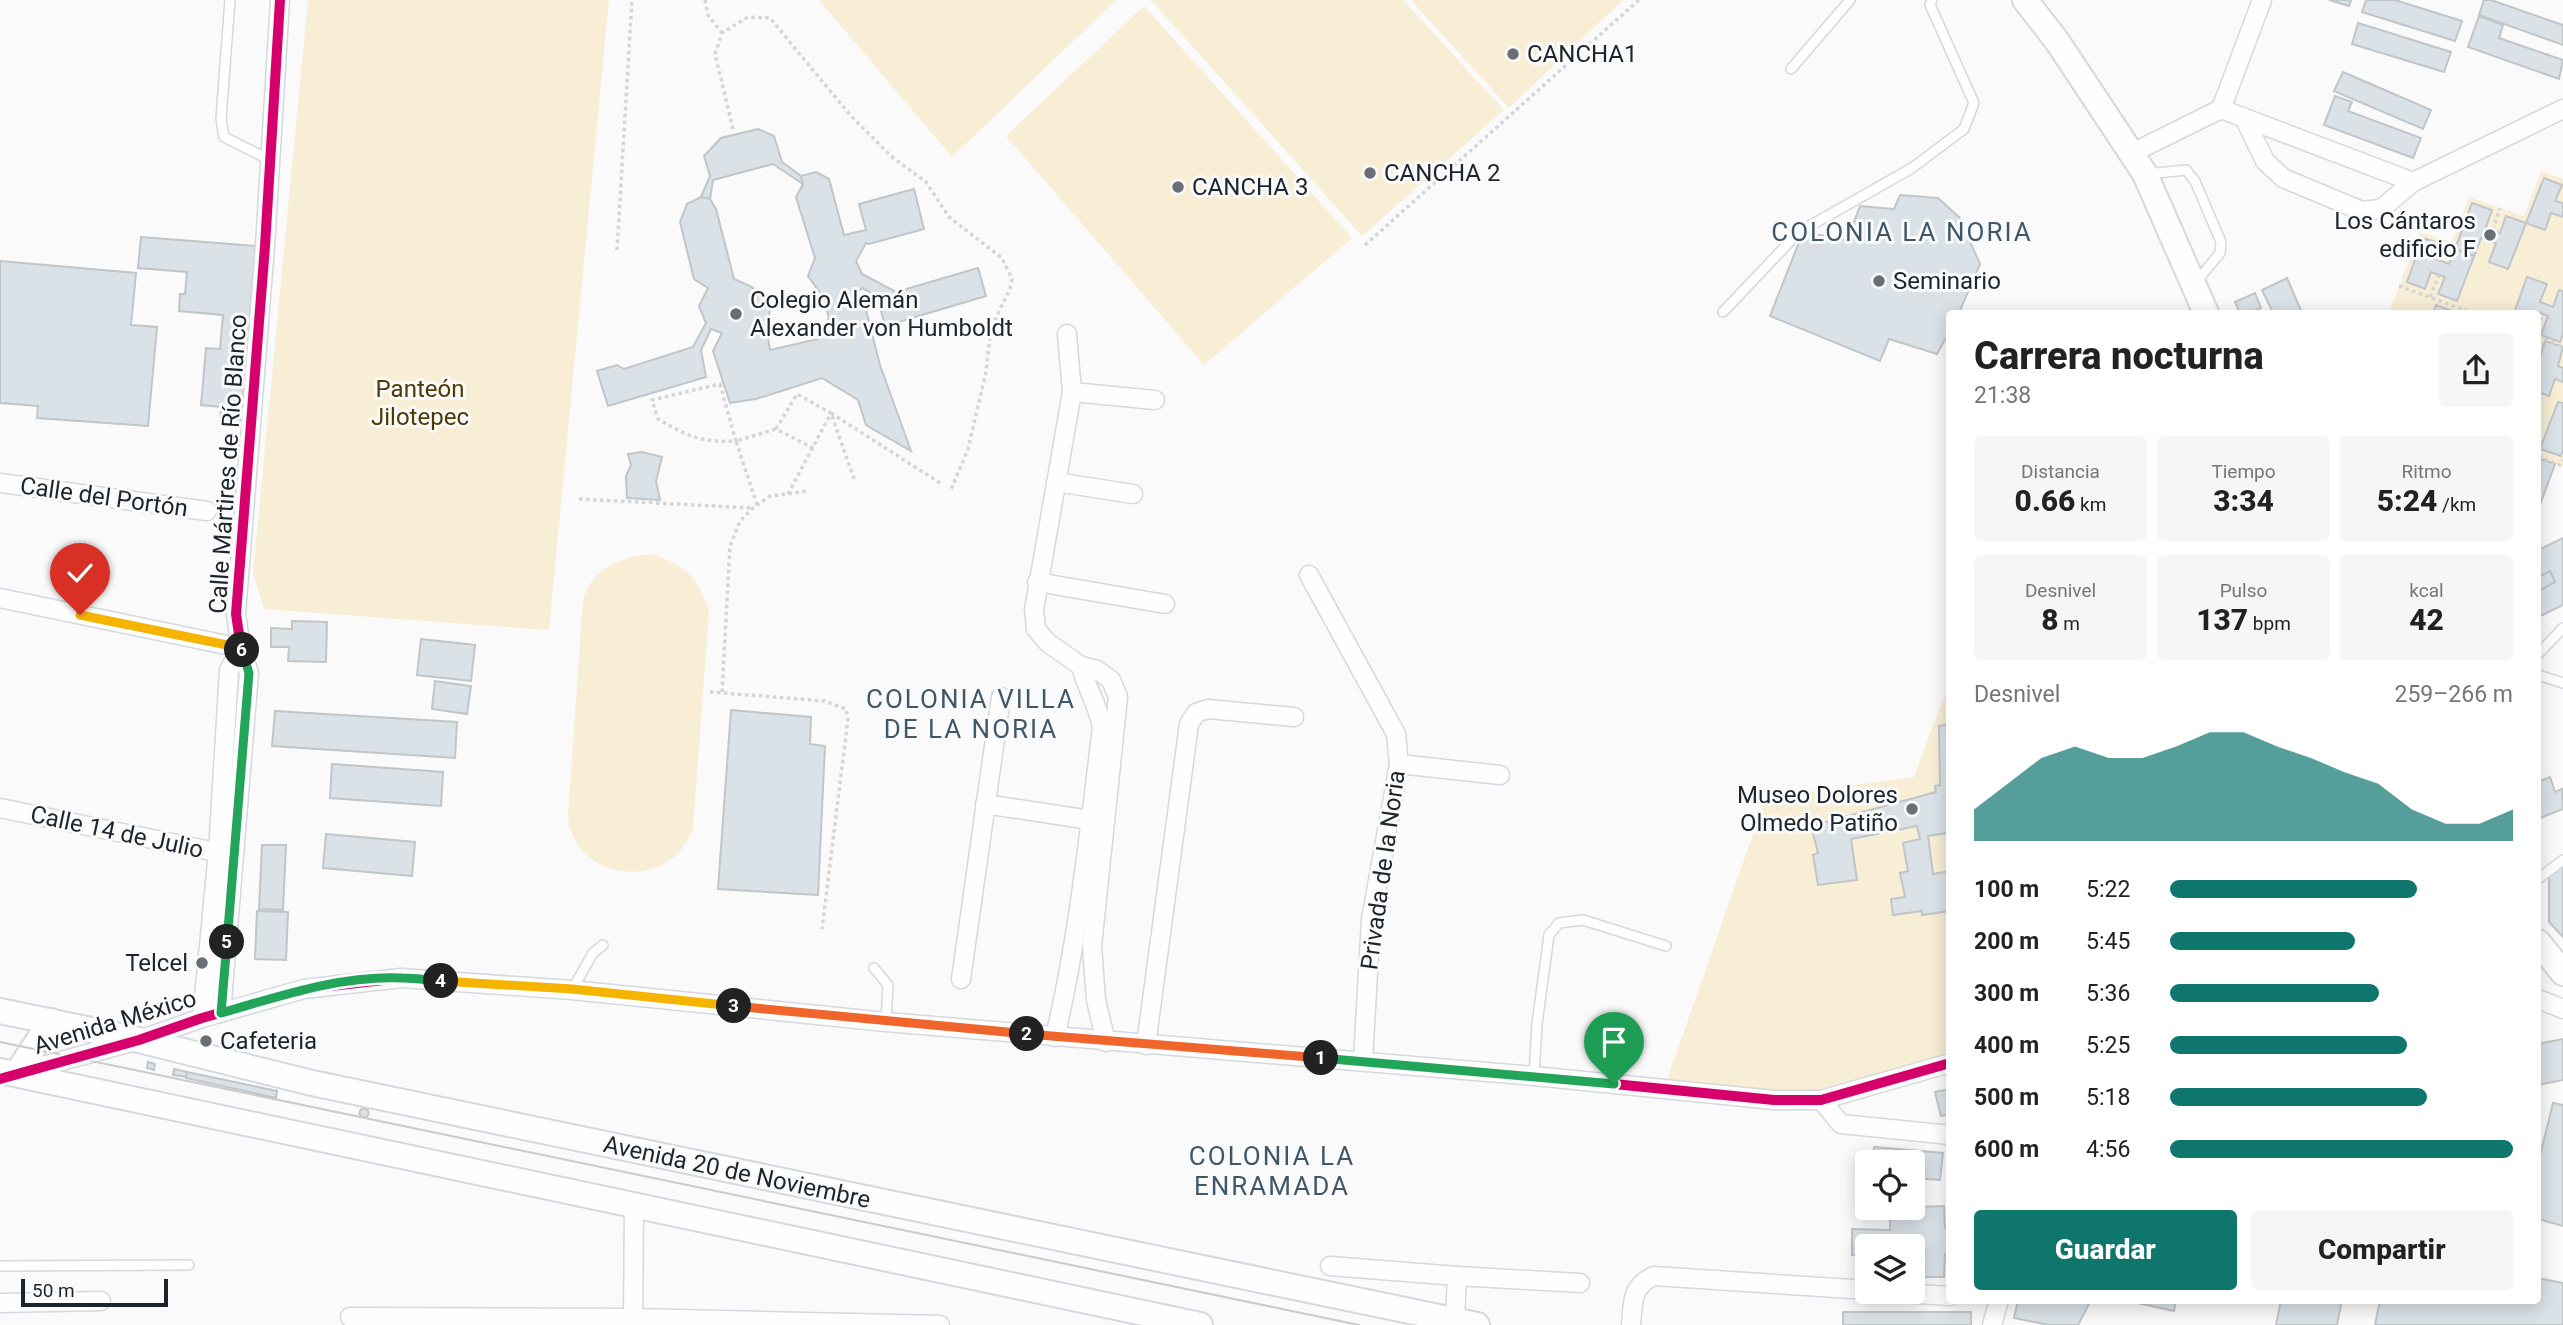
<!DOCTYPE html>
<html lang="es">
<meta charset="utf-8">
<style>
:root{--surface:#fff;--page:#f6f6f6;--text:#222;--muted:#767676;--accent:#0f766e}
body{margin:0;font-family:Roboto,sans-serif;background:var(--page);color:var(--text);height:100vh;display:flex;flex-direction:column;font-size:26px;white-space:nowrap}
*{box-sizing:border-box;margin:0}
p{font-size:23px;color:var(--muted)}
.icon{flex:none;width:38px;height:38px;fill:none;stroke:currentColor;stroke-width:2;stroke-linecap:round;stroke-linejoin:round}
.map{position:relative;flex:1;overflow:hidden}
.sheet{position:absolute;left:1946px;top:310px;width:595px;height:994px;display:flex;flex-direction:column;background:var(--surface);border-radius:7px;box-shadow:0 4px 18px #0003}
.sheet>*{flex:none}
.controls{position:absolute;left:1855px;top:1150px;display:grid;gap:14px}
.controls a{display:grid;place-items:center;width:70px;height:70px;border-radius:7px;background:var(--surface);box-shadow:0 4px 18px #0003;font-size:35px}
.scale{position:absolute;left:21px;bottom:18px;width:147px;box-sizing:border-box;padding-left:7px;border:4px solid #1b252d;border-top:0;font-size:19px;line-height:24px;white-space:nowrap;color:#1b252d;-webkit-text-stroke:5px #fafafa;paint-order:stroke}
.pin{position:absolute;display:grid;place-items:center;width:60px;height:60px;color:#fff;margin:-72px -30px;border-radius:50% 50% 50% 0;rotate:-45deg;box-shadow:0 0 7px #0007}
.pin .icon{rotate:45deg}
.km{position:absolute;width:35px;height:35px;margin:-18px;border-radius:50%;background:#222;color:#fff;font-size:19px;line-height:35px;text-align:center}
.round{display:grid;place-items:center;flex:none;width:74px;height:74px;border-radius:7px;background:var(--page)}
.head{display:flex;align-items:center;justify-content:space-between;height:119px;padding:0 28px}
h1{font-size:38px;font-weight:800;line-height:52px}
.figures{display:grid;grid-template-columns:repeat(3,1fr);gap:10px;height:119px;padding:7px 28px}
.figures div{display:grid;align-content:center;border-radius:7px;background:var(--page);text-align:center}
.figures b{font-size:30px;font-weight:800}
.figures small{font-size:19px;font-weight:400}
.figures p{font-size:19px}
.chart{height:196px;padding:14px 28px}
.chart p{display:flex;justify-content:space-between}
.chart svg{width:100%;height:126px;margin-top:7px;fill:var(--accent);opacity:.7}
.button{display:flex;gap:14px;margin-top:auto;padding:14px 28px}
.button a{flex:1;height:80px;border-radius:7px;background:var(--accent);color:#fff;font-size:28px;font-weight:800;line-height:80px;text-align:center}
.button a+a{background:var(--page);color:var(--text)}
ul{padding:0 28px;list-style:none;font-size:23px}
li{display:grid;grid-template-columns:112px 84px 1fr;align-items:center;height:52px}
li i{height:18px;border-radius:9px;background:var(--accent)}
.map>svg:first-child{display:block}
.green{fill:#f8eed6}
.building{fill:#dae2e8;stroke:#c0c5c8;stroke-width:2}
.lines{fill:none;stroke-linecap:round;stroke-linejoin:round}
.lane-casing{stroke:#d3d9dd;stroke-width:12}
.street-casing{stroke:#d3d9dd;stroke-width:21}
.secondary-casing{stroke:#d3d9dd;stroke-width:28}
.path{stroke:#d5d5d6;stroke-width:3.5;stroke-dasharray:3.5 3.5;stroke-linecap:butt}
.lane{stroke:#fefefe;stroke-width:9}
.street{stroke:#fefefe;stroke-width:18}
.secondary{stroke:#fefefe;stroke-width:24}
.tram{stroke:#c9caca;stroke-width:2}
.cycleway-casing{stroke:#fafafa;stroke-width:15}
.cycleway{stroke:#d6006c;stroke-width:10}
.split-1-casing{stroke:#fff;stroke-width:14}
.split-2-casing{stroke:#fff;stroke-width:14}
.split-3-casing{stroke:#fff;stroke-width:14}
.split-4-casing{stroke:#fff;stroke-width:14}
.split-5-casing{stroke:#fff;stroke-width:14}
.split-6-casing{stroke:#fff;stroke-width:14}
.split-7-casing{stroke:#fff;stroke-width:14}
.split-1{stroke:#22a559;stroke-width:9}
.split-2{stroke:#f0652b;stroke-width:9}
.split-3{stroke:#f0652b;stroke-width:9}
.split-4{stroke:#f5b400;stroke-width:9}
.split-5{stroke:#22a559;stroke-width:9}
.split-6{stroke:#22a559;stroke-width:9}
.split-7{stroke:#f5b400;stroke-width:9}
.poi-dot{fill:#697075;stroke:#fafafa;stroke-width:2.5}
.labels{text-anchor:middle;stroke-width:6;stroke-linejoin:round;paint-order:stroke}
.poi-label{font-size:24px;fill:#1b252d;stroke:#fafafa;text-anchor:start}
.park-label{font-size:24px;fill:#4f3a00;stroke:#fafafa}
.street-label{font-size:24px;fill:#1b252d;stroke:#fafafa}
.neighbourhood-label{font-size:26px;letter-spacing:2px;fill:#405769;stroke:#fafafa}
</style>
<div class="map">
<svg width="2563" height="1325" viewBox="0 0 2563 1325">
<rect width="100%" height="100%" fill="#fafafa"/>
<g class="green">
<path d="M308,0H609L549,630L264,609L253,573Z"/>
<path d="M819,0H1116L952,157Z"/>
<path d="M1151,0H1403L1504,110L1362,236Z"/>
<path d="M1411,0H1623L1509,108Z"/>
<path d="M1144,6L1352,238L1204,365L1006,136Z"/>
<path d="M2541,171L2563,179V466L2556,464L2538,510V313H2389L2420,232L2452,242L2469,197L2524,216Z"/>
<path d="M652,554C686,566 697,576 709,611L693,829C688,839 683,849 675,856C636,889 572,868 568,816L583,599C594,567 620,557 652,554Z"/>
<path d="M1949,689V1054L1838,1097L1775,1103L1667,1080L1766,797L1914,777L1940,706Z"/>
</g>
<g class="building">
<path d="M2329,0H2351L2349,6Z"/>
<path d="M2366,0H2395L2462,21L2455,41L2362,12Z"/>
<path d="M2484,0H2491L2563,25V45L2479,15Z"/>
<path d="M2479,16L2503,25L2499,38L2563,60L2559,79L2468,47Z"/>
<path d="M2358,23L2451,52L2444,72L2352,44Z"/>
<path d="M2343,72L2431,110L2423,129L2334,91Z"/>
<path d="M2335,96L2352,102L2348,111L2421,138L2413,158L2324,125Z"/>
<path d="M758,129L774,136L782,162L801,176L803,184L773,164L713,180L710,199L701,197L710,176L704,156L721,138Z"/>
<path d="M816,172L829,179L844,235L866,230L859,204L914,189L924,229L869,244L866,243L856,261L862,274L896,292L978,268L986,296L885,326L877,296L862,288L853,296L864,302L880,365L911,451L866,425L858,400L822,378L756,399L730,403L713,351L722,333L711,329L701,350L706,377L608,406L597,371L617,365L624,369L693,347L706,323L699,306L708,288L694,279L680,222L687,204L701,197L710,199L716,209L734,279L752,287L768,304L770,310L767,332L770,350L818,339L829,318L823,297L808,276L815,258L796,197L803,184L801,176Z"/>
<path d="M2544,178L2562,185L2555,201L2563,203V217L2551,213L2545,230L2526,223Z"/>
<path d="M1900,195L1938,198L1959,217L1980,264L1959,313H1950V331L1937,354L1889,339L1880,361L1770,316L1803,232L1847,240L1860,206L1894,209Z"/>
<path d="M2472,203L2492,210L2486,227L2500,233L2506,216L2526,223L2508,269L2489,262L2496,243L2481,238L2474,256L2455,249Z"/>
<path d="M141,237L256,246L240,427L220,425L221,407L201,405L206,348L220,349L223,315L179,311L180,294H185L187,272L138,268Z"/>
<path d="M2423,238L2442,244L2436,259L2449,264L2455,249L2474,256L2457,301L2438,294L2445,277L2431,272L2425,289L2407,282Z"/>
<path d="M0,261L136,273L131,325L157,327L148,426L37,418L38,406L0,403Z"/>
<path d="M2527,277L2547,284L2540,302L2553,307L2559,290L2563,291V333L2560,342L2541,335L2548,316L2535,311L2534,313H2514Z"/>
<path d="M2287,278L2302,313H2273L2262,290Z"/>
<path d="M2255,293L2261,308L2249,313H2240L2235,302Z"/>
<path d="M2436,305L2455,312L2454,313H2433Z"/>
<path d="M2545,341L2563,347L2558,366L2563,368V382L2555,379L2549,396L2538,392V364Z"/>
<path d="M2558,402L2563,403V450L2561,456L2540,449Z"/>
<path d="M642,452L662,457L656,481L660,500L627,498L626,476L631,465L628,454Z"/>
<path d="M2538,458L2555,464L2538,510Z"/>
<path d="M2563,538V605L2538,617V591L2555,582L2550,571L2538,577V550Z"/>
<path d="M2550,571L2555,582L2538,591V577Z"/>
<path d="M292,621L327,622L326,662L288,661L289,647H271V628L292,629Z"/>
<path d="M421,639L475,645L471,681L417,675Z"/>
<path d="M435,681L471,686L467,714L432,709Z"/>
<path d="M731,710L811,717L810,744L825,746L818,895L718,889Z"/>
<path d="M275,711L457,722L455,758L272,746Z"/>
<path d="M1950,724V851L1947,833L1928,836L1933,874L1950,871V911L1922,915V911L1893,915L1891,899L1905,897L1900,873L1908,871L1903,843L1920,839L1917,826L1851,839L1857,880L1818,885L1813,855L1818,853L1811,826L1936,792L1935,786L1940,785L1939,726Z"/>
<path d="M332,764L443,772L441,806L330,798Z"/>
<path d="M2550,777L2555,792L2562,789L2563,809L2538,819V782Z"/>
<path d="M326,834L415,842L412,876L323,868Z"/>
<path d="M262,845H286L283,910L259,909Z"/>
<path d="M2563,865V937L2549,922V876Z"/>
<path d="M257,911L288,912L286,960L255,959Z"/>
<path d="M2563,1039V1080L2538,1085V1044Z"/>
<path d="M148,1062L155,1064L154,1070L147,1068Z"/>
<path d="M174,1069L187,1072V1077L173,1075Z"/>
<path d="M187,1072L277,1091L276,1098L186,1078Z"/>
<path d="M1950,1089V1114L1941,1116L1935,1092Z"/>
<path d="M2553,1103L2563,1105V1226L2538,1219V1164Z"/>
<circle cx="364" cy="1113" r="4.5"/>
<path d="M1874,1147L1943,1153L1940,1180L1913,1178V1162H1872Z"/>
<path d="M1944,1206L1945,1228H1950V1254H1945L1944,1277H1913V1246H1867V1255H1852V1229L1890,1230V1208Z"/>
<path d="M2538,1278L2563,1283V1325H2375L2380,1300H2538Z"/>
<path d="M2018,1300H2091L2078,1325H2049L2014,1318Z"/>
<path d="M2124,1300H2176L2174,1311Z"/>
<path d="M2281,1300H2342L2337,1325H2276Z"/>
<rect x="1843" y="1312" width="128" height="13"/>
</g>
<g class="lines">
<defs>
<g id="lane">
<path d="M230,0L221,119L224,137L270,160"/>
<path d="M1791,69L1850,0"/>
<path d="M2147,174L2186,170L2195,181L2221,242L2220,253L2197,281"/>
<path d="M1723,312L1799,232L1912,168L1964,129L1974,103L1930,5L1932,0"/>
<path d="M2538,654L2563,628"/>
<path d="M2538,675L2563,683"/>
<path d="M2538,879L2563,860"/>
<path d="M874,968L888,985L886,1022"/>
<path d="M572,990L593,953L603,945"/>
<path d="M1534,1076L1537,1024L1549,935L1559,923L1583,920L1666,946"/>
<path d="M0,1266L189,1265"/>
</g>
<g id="street">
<path d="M2262,0L2221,109L2413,182"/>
<path d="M2244,118L2265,161L2283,178L2362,211L2381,209L2413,182L2563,109"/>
<path d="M2132,153L2221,109"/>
<path d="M1067,334L1072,392L1034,610L1036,629L1048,643L1081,666L1097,670L1111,680L1118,697L1092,946L1096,1000L1106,1042"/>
<path d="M1072,392L1155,400"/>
<path d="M1056,482L1133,494"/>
<path d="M0,483L207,511"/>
<path d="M1309,575L1396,734L1399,764L1371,919L1363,1061"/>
<path d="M1037,582L1165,604"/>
<path d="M0,598L241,648"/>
<path d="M1399,764L1500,775"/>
<path d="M985,804L1090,820"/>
<path d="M0,808L226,854"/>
<path d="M961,979L1001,697"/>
<path d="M2538,999L2563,1009"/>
<path d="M221,1013L249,673L241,648L236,614L265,246L280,0"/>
<path d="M202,1018L218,852L229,670L241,648"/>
<path d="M1055,1037C1079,936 1089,831 1102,728C1099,706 1086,688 1081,666"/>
<path d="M1146,1045L1189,724L1196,713L1208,709L1294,717"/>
<path d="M17,1073L139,1040L202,1018L304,989L401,978L572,990L886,1022L1534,1076L1774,1100H1821L1950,1063"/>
<path d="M1821,1100L1841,1124L1950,1135"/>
<path d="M1330,1266L1457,1276"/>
<path d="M1884,1292L1950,1296"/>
<path d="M0,1303L101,1301"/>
<path d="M350,1317L633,1318L940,1325"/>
<path d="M1455,1320L1457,1276L1580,1283"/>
<path d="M633,1325L634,1207"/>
<path d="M1631,1325C1633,1303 1631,1286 1654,1276L1867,1290"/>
<path d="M1992,1325L1999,1300"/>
</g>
<g id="secondary">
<path d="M2025,0L2057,41L2145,174L2206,313"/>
<path d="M2538,942L2563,973"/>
<path d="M0,1011L139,1040L312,1083L1477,1325"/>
<path d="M0,1071L1200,1325"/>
<path d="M17,1073L51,1021"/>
</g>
</defs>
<use href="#lane" class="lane-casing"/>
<use href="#street" class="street-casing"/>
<use href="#secondary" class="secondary-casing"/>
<g class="path">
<path d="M705,0L708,15L722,33"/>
<path d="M733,129L715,54L722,33L748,17L770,18L851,116L892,157L926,182L949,217L1002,258L1012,279L1010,289L991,328L986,372L968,449L950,492"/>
<path d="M2493,230L2500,208"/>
<path d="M1365,245L1639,0"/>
<path d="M617,250L632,0"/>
<path d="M2399,286L2473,313"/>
<path d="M2430,297L2439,275"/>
<path d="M2538,327L2542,314"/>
<path d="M2538,337L2563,347"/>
<path d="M720,384L736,441C702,443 687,436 658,419L652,400Z"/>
<path d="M2538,457L2560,465L2563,460"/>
<path d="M854,479L831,413L940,483"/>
<path d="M788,494L831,413L797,394L776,429L813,448"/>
<path d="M579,499L753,508"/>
<path d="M757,505L736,441L776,429"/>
<path d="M710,692L825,701L846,709L848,719L822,929"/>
<path d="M722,692L730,546L740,521L753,508L770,496L809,491"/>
</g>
<use href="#lane" class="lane"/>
<use href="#street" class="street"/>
<use href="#secondary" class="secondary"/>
<path class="tram" d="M0,1042L1359,1325"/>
<defs>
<g id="cycleway">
<path d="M221,1013L249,673L241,648L236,614L265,246L280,0"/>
<path d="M0,1079L139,1040L202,1018L304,989L401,978L572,990L886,1022L1534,1076L1774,1100H1821L1950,1063"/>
</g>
</defs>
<use href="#cycleway" class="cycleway-casing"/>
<use href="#cycleway" class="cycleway"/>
</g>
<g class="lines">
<defs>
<path id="split-1" d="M1321,1058L1614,1084"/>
<path id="split-2" d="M1027,1034L1321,1058"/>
<path id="split-3" d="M734,1006L1027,1034"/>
<path id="split-4" d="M441,981L572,989L734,1006"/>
<path id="split-5" d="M227,942L221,1013C280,996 341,975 403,978C415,978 428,980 441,981"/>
<path id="split-6" d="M227,942L249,673L242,650"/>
<path id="split-7" d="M80,615L242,648V650"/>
</defs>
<use href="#split-1" class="split-1-casing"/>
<use href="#split-2" class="split-2-casing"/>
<use href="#split-3" class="split-3-casing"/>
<use href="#split-4" class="split-4-casing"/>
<use href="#split-5" class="split-5-casing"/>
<use href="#split-6" class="split-6-casing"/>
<use href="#split-7" class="split-7-casing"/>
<use href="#split-1" class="split-1"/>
<use href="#split-2" class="split-2"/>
<use href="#split-3" class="split-3"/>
<use href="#split-4" class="split-4"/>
<use href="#split-5" class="split-5"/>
<use href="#split-6" class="split-6"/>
<use href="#split-7" class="split-7"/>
</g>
<g class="poi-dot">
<circle cx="1513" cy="54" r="7"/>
<circle cx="1370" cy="173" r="7"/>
<circle cx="1178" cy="187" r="7"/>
<circle cx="2490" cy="235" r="7"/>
<circle cx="1879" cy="281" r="7"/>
<circle cx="736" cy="314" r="7"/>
<circle cx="1912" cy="809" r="7"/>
<circle cx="202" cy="963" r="7"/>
<circle cx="206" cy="1041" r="7"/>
</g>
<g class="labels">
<g class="poi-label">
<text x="1527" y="62">CANCHA1</text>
<text x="1384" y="181">CANCHA 2</text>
<text x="1192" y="195">CANCHA 3</text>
<text x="2476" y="229" text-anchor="end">Los Cántaros<tspan x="2476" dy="28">edificio F</tspan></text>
<text x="1893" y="289">Seminario</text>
<text x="750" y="308">Colegio Alemán<tspan x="750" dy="28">Alexander von Humboldt</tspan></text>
<text x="1898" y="803" text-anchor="end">Museo Dolores<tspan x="1898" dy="28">Olmedo Patiño</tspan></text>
<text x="188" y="971" text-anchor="end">Telcel</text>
<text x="220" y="1049">Cafeteria</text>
</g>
<g class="park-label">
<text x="420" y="397">Panteón<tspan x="420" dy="28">Jilotepec</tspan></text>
</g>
<g class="street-label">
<text transform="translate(228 464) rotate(-86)" y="8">Calle Mártires de Río Blanco</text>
<text transform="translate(104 497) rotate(8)" y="8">Calle del Portón</text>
<text transform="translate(117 832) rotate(12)" y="8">Calle 14 de Julio</text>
<text transform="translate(1383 870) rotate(-82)" y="8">Privada de la Noria</text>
<text transform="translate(115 1022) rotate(-17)" y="8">Avenida México</text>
<text transform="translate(737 1172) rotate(12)" y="8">Avenida 20 de Noviembre</text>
</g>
<g class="neighbourhood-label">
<text x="1902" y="241">COLONIA LA NORIA</text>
<text x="971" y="708">COLONIA VILLA<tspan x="971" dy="30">DE LA NORIA</tspan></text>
<text x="1272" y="1165">COLONIA LA<tspan x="1272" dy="30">ENRAMADA</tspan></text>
</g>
</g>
</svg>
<div class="controls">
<a><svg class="icon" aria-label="locate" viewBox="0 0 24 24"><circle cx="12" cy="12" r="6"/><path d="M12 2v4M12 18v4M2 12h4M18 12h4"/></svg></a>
<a><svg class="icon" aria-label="layers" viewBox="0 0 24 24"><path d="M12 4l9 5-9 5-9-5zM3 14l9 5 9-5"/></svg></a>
</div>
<div class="scale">50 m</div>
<div class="pin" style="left:1614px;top:1084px;background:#1e9e55"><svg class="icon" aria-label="arrive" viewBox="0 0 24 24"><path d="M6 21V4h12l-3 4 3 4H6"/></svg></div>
<div class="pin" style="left:80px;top:615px;background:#d93025"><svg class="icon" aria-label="check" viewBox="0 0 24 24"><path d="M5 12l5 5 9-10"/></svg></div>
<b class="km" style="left:1321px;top:1058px">1</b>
<b class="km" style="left:1027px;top:1034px">2</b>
<b class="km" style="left:734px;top:1006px">3</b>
<b class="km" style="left:441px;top:981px">4</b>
<b class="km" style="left:227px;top:942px">5</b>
<b class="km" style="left:242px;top:650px">6</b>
<section class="sheet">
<div class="head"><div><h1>Carrera nocturna</h1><p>21:38</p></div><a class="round"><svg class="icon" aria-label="share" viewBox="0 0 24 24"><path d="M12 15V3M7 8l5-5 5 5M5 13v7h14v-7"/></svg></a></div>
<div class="figures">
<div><p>Distancia</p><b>0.66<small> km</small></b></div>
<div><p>Tiempo</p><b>3:34</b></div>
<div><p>Ritmo</p><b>5:24<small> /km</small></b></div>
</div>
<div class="figures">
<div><p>Desnivel</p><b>8<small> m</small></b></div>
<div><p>Pulso</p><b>137<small> bpm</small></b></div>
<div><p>kcal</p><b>42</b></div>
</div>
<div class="chart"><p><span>Desnivel</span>259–266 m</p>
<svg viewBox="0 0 160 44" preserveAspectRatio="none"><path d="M0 44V33L10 24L20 15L30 11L40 15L50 15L60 11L70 6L80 6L90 11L100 15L110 20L120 24L130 33L140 38L150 38L160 33V44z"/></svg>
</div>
<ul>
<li><b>100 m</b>5:22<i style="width:72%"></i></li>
<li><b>200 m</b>5:45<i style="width:54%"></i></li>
<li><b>300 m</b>5:36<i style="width:61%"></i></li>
<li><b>400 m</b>5:25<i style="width:69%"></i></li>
<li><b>500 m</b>5:18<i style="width:75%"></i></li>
<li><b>600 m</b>4:56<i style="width:100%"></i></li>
</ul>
<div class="button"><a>Guardar</a><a>Compartir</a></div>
</section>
</div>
